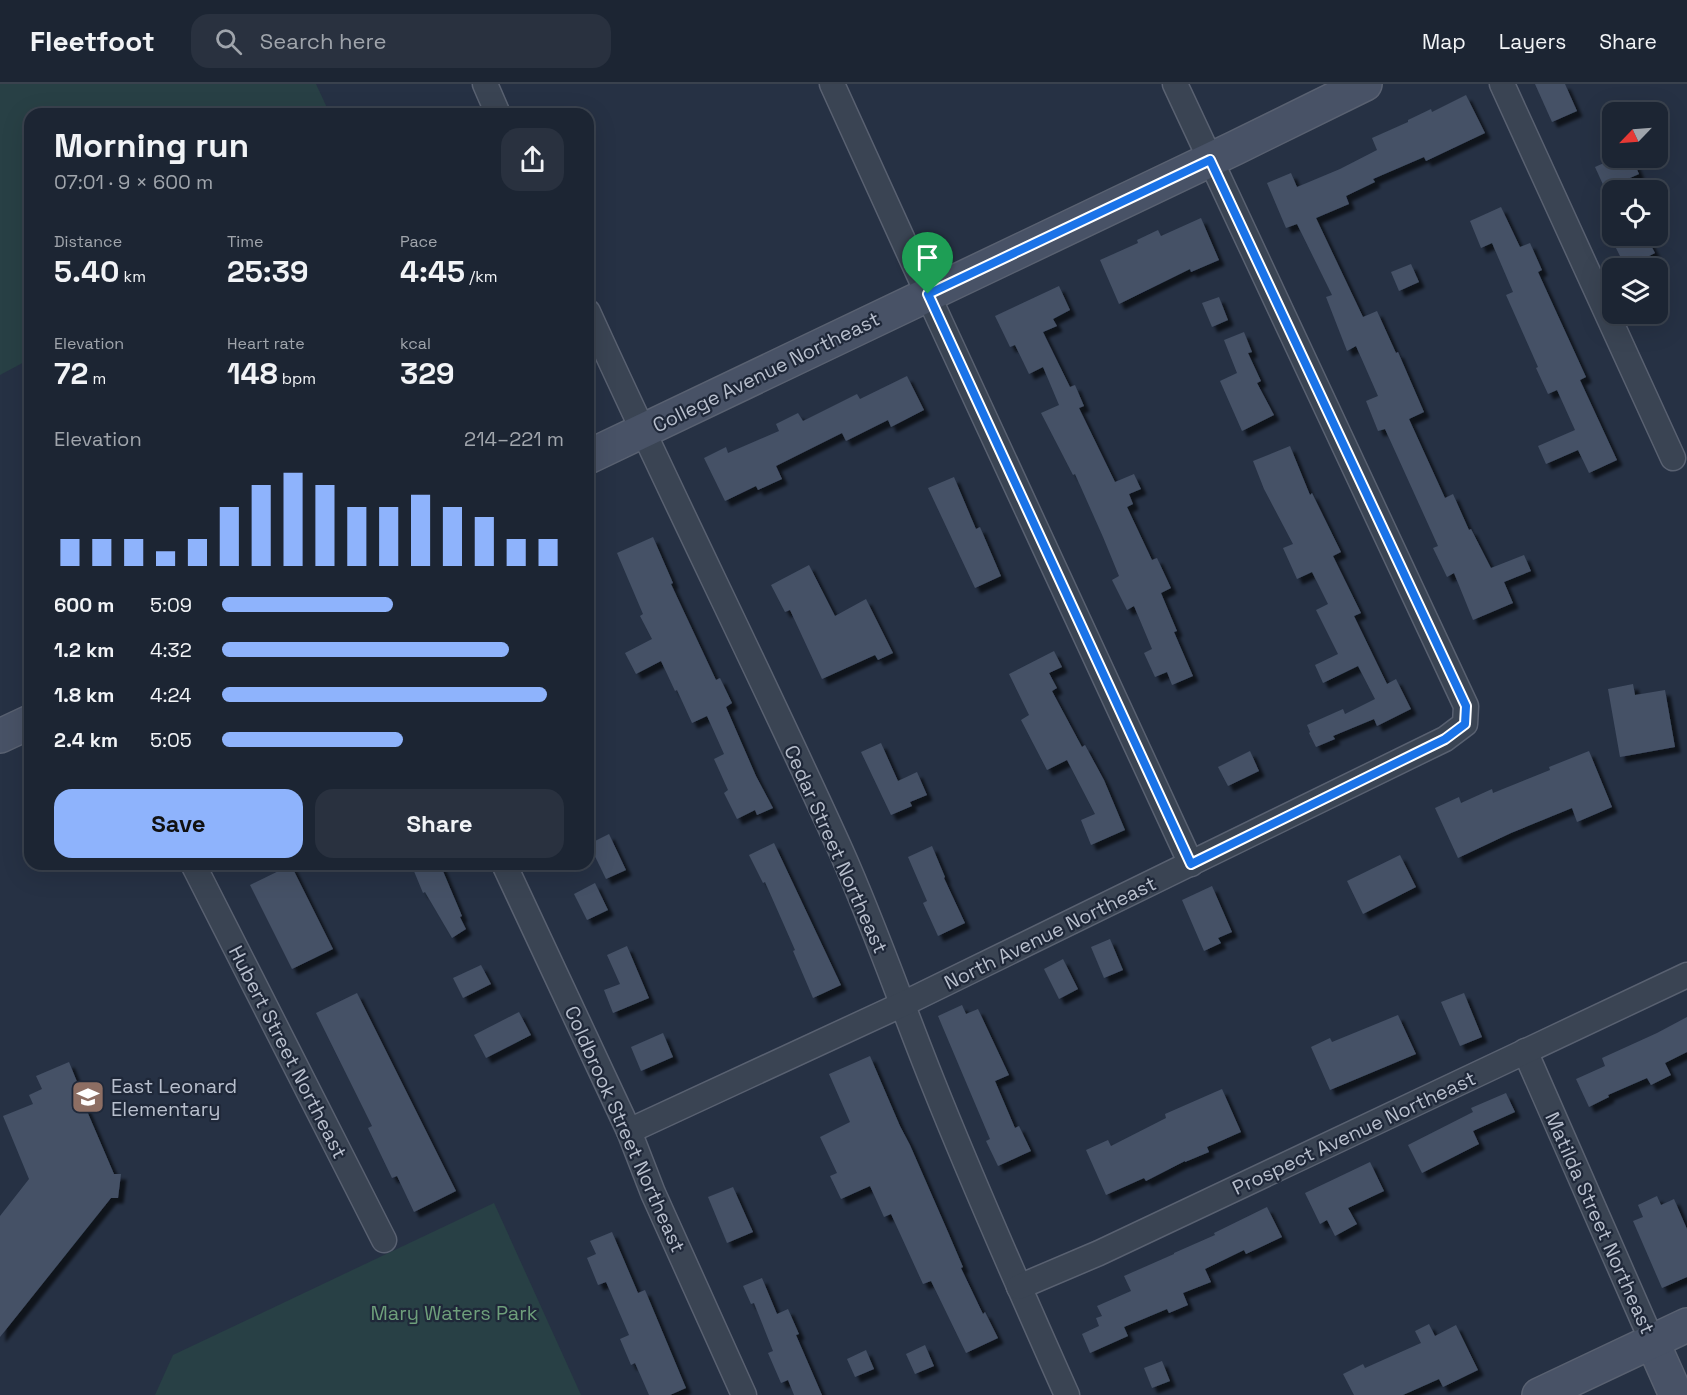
<!DOCTYPE html>
<meta charset="utf-8">
<style>
:root{--surface:#1c2533;--page:#29313f;--text:#f1f3f6;--muted:#a0a5ac;--line:#3a424e;--accent:#8eb3fc}
body{margin:0;font-family:"Space Grotesk",sans-serif;background:var(--page);color:var(--text);height:100vh;display:flex;flex-direction:column;font-size:22px;white-space:nowrap}
*{box-sizing:border-box;margin:0}
p{font-size:20px;color:var(--muted)}
.icon{flex:none;width:33px;height:33px;fill:none;stroke:currentColor;stroke-width:2;stroke-linecap:round;stroke-linejoin:round}
.map{position:relative;flex:1;overflow:hidden}
.drawer{position:absolute;left:24px;top:24px;width:570px;height:762px;display:flex;flex-direction:column;background:var(--surface);border-radius:18px;box-shadow:0 6px 24px #0002,0 0 0 2px var(--line)}
.drawer>*{flex:none}
.needle{width:39px;rotate:245deg}
.tools{position:absolute;left:1602px;top:18px;display:grid;gap:12px}
.tools a{display:grid;place-items:center;width:66px;height:66px;border-radius:12px;background:var(--surface);box-shadow:0 6px 24px #0002,0 0 0 2px var(--line);font-size:30px}
.pin{position:absolute;display:grid;place-items:center;width:51px;height:51px;color:#fff;margin:-62px -26px;border-radius:50% 50% 50% 0;rotate:-45deg;box-shadow:0 0 6px #0007}
.pin .icon{rotate:45deg}
.round{display:grid;place-items:center;flex:none;width:63px;height:63px;border-radius:18px;background:var(--page)}
.head{display:flex;align-items:center;justify-content:space-between;height:102px;padding:0 30px}
h1{font-size:33px;font-weight:600;line-height:45px}
.metrics{display:grid;grid-template-columns:repeat(3,1fr);gap:9px;height:102px;padding:6px 30px}
.metrics div{display:grid;align-content:center}
.metrics b{font-size:30px;font-weight:600}
.metrics small{font-size:16px;font-weight:400}
.metrics p{font-size:16px}
.chart{height:168px;padding:12px 30px}
.chart p{display:flex;justify-content:space-between}
.chart svg{width:100%;height:108px;margin-top:6px;stroke:var(--accent);stroke-width:6}
.cta{display:flex;gap:12px;margin-top:auto;padding:12px 30px}
.cta a{flex:1;height:69px;border-radius:18px;background:var(--accent);color:#111;font-size:24px;font-weight:600;line-height:69px;text-align:center}
.cta a+a{background:var(--page);color:var(--text)}
ul{padding:0 30px;list-style:none;font-size:20px}
li{display:grid;grid-template-columns:96px 72px 1fr;align-items:center;height:45px}
li i{height:15px;border-radius:8px;background:var(--accent)}
header{display:flex;align-items:center;gap:36px;box-sizing:border-box;height:84px;padding:0 30px;background:var(--surface);border-bottom:2px solid var(--line)}
header strong{font-size:28px}
nav{display:flex;gap:33px;margin-inline-start:auto;font-size:21px}
.search{width:420px;height:54px;background:var(--page);display:flex;align-items:center;gap:15px;box-sizing:border-box;padding:0 21px;border-radius:18px;color:var(--muted);font-size:22px}
.map>svg:first-child{display:block}
.green{fill:#284045}
.building{fill:#455166;filter:url(#shadow)}
.lines{fill:none;stroke-linecap:round;stroke-linejoin:round}
.street-casing{stroke:#596171;stroke-width:27}
.secondary-casing{stroke:#596171;stroke-width:36}
.street{stroke:#3a4453;stroke-width:24}
.secondary{stroke:#485266;stroke-width:33}
.route-casing{stroke:#fff;stroke-width:12}
.route{stroke:#1a73e8;stroke-width:8}
.labels{text-anchor:middle;stroke-width:4.5;stroke-linejoin:round;paint-order:stroke}
.street-label{font-size:20px;fill:#b8bfcd;stroke:#1f2839}
.poi-label{font-size:20px;fill:#b8bfcd;stroke:#1f2839;text-anchor:start}
.park-label{font-size:20px;fill:#6e9f7b;stroke:#1f2839}
</style>
<header>
<strong>Fleetfoot</strong>
<div class="search"><svg class="icon" aria-label="search" viewBox="0 0 24 24"><circle cx="10" cy="10" r="6"/><path d="M15 15l6 6"/></svg>Search here</div>
<nav><a>Map</a><a>Layers</a><a>Share</a></nav>
</header>
<div class="map">
<svg width="1687" height="1311" viewBox="0 0 1687 1311">
<defs>
<filter id="shadow"><feDropShadow dx="5.5" dy="5.5" stdDeviation="1.5" flood-color="#0009"/></filter>
</defs>
<rect width="100%" height="100%" fill="#263144"/>
<g class="green">
<path d="M0,0H316L330,30H30V275L0,291Z"/>
<path d="M494,1119L581,1311H155L173,1271Z"/>
</g>
<g class="building">
<path d="M1535,0H1565L1577,27L1552,38Z"/>
<path d="M1466,11L1485,49L1426,77L1424,73L1373,95L1375,98L1346,112L1349,120L1316,134L1363,233L1377,227L1396,269L1398,268L1424,328L1409,335L1445,414L1453,410L1469,446L1471,445L1491,484L1524,471L1531,487L1504,498L1513,519L1473,536L1454,489L1447,493L1433,464L1438,462L1385,345L1378,347L1366,317L1378,312L1356,262L1347,267L1326,213L1332,211L1297,140L1286,144L1267,99L1291,89L1297,103L1340,85L1377,66L1372,54L1408,38V36L1431,25L1432,28Z"/>
<path d="M1615,74H1632L1639,90L1605,105L1595,83Z"/>
<path d="M1501,123L1520,163L1530,159L1542,186L1538,188L1586,293L1580,296L1617,376L1589,389L1578,366L1546,380L1538,362L1575,346L1557,306L1548,310L1536,284L1538,283L1506,211L1513,208L1492,159L1481,164L1470,137Z"/>
<path d="M1201,134L1219,176L1191,188L1190,185L1119,220L1100,176L1138,159L1137,156L1158,146L1161,152Z"/>
<path d="M1613,152H1646L1655,169L1626,184L1615,162L1617,161Z"/>
<path d="M1411,180L1419,198L1399,207L1391,188Z"/>
<path d="M1059,202L1070,226L1053,235L1057,242L1043,248L1070,303L1075,301L1084,322L1079,324L1115,398L1134,390L1141,405L1129,410L1133,420L1127,423L1152,476L1157,474L1171,504L1161,509L1177,547L1174,548L1193,592L1172,601L1167,588L1155,593L1144,569L1152,565L1134,522L1127,526L1112,496L1119,492L1103,453L1075,390L1073,391L1041,329L1059,321L1043,283L1029,290L1015,261L1010,263L995,232Z"/>
<path d="M1219,213L1228,236L1212,243L1202,219Z"/>
<path d="M1244,248L1252,268L1248,269L1261,297L1257,299L1274,331L1242,347L1220,297L1237,289L1224,256Z"/>
<path d="M907,292L924,326L891,343L888,336L846,357L842,349L776,382L782,395L758,406L756,402L725,417L704,374L726,363L728,369L779,347L776,340L798,329L803,337L857,310L860,315Z"/>
<path d="M1290,362L1310,411L1312,409L1341,468L1333,472L1361,529L1354,532L1387,600L1396,595L1411,625L1377,642L1374,635L1333,652L1335,655L1316,663L1309,649L1310,648L1307,641L1343,625L1345,630L1375,615L1358,582L1323,599L1315,581L1338,570L1316,526L1328,520L1312,488L1297,495L1283,464L1293,460L1264,405L1253,377Z"/>
<path d="M954,393L976,445L980,443L1001,492L975,504L928,404Z"/>
<path d="M653,453L673,499L671,500L716,596L720,594L732,619L726,623L756,692L773,724L757,731L755,726L737,735L724,709L728,706L714,675L724,670L707,632L692,639L677,606L675,607L661,577L636,590L625,569L652,555L640,532L643,530L617,469Z"/>
<path d="M809,481L835,532L866,515L893,569L878,576L875,571L822,595L790,526L785,528L771,501Z"/>
<path d="M1054,567L1062,583L1049,589L1057,604L1052,607L1082,663L1085,661L1104,696L1125,746L1091,761L1081,736L1095,730L1067,676L1047,686L1021,636L1029,631L1009,590Z"/>
<path d="M1633,600L1635,611L1665,606L1675,663L1620,673L1608,605Z"/>
<path d="M881,659L898,697L917,688L927,711L910,718L912,722L891,731L861,668Z"/>
<path d="M1250,667L1259,687L1228,702L1218,683Z"/>
<path d="M1589,667L1612,723L1577,738L1572,724L1511,749L1458,774L1435,724L1459,713L1461,719L1492,705L1493,709L1550,686L1549,683Z"/>
<path d="M609,750L626,786L606,795L589,760Z"/>
<path d="M774,759L841,901L813,914L793,867L795,866L765,798L763,799L749,771Z"/>
<path d="M932,762L945,793L944,794L965,839L938,852L923,819L927,817L908,773Z"/>
<path d="M1400,771L1416,803L1363,830L1347,797Z"/>
<path d="M411,780H440L462,832L460,833L466,845L452,854L425,808L423,809Z"/>
<path d="M291,781L333,865L292,885L250,801Z"/>
<path d="M595,799L608,826L587,836L574,810Z"/>
<path d="M1212,802L1232,848L1218,854L1221,859L1204,867L1182,816Z"/>
<path d="M1110,855L1123,886L1104,894L1091,863Z"/>
<path d="M627,862L649,914L613,929L604,906L620,900L607,871Z"/>
<path d="M1063,875L1078,905L1059,915L1044,885Z"/>
<path d="M481,881L491,900L463,914L453,894Z"/>
<path d="M357,909L456,1107L414,1128L397,1092L392,1094L368,1044L372,1042L316,929Z"/>
<path d="M1464,909L1482,953L1460,962L1441,918Z"/>
<path d="M962,921L966,930L978,925L1009,991L995,997L1015,1044L1019,1042L1031,1067L998,1082L986,1057L990,1055L938,932Z"/>
<path d="M519,928L531,951L486,974L474,951Z"/>
<path d="M1398,931L1416,970L1330,1006L1311,963L1330,954L1332,958Z"/>
<path d="M1687,933V968L1665,979L1671,991L1651,1001L1647,994L1608,1011L1609,1013L1589,1023L1576,995L1605,982L1602,974L1657,949Z"/>
<path d="M663,949L673,973L641,987L631,963Z"/>
<path d="M870,972L900,1042L910,1061L948,1148L963,1183L961,1184L983,1230L985,1228L998,1254L966,1269L931,1197L923,1200L891,1130L884,1133L870,1102L841,1115L830,1092L837,1089L820,1053L850,1038L829,990Z"/>
<path d="M69,978L80,1005L78,1006L114,1090H121L118,1114H111L0,1253V1132L29,1095L3,1032L33,1020L29,1011L42,1005L36,992Z"/>
<path d="M1222,1005L1241,1048L1207,1063L1209,1068L1185,1078V1077L1146,1097L1144,1094L1106,1111L1086,1066L1108,1056L1111,1062L1166,1034L1165,1030Z"/>
<path d="M1506,1009L1515,1028L1473,1047L1479,1060L1422,1089L1408,1061L1473,1028L1471,1024Z"/>
<path d="M1370,1078L1384,1107L1348,1124L1357,1140L1335,1152L1327,1136L1320,1140L1305,1109Z"/>
<path d="M733,1103L753,1148L727,1159L708,1113Z"/>
<path d="M1657,1112L1661,1121L1674,1115L1687,1145V1193L1662,1204L1633,1137L1643,1133L1638,1121Z"/>
<path d="M1267,1123L1282,1153L1246,1170L1244,1166L1205,1185L1211,1198L1183,1209L1188,1221L1169,1229L1167,1225L1124,1243L1128,1252L1090,1269L1082,1250L1099,1242L1096,1234L1102,1232L1097,1222L1131,1207L1124,1192L1174,1170V1169L1215,1151L1214,1149Z"/>
<path d="M612,1148L638,1209L645,1206L686,1304L670,1311H649L635,1279L631,1281L620,1255L629,1251L606,1198L598,1201L587,1174L596,1170L590,1157Z"/>
<path d="M762,1194L777,1230L788,1225L799,1250L796,1251L822,1311H794L788,1296L781,1299L768,1269L773,1267L754,1219L751,1220L743,1202Z"/>
<path d="M1429,1240L1435,1252L1456,1241L1478,1286L1443,1303L1439,1295L1403,1311H1354L1343,1290L1363,1280L1365,1284L1421,1259L1415,1247Z"/>
<path d="M925,1261L934,1282L915,1290L906,1270Z"/>
<path d="M866,1266L874,1285L855,1293L847,1275Z"/>
<path d="M1162,1277L1170,1297L1152,1304L1144,1284Z"/>
</g>
<g class="lines">
<defs>
<g id="street">
<path d="M485,0L498,30"/>
<path d="M832,0L939,235L1191,780"/>
<path d="M1502,0L1673,374"/>
<path d="M588,228C670,409 759,586 841,767C875,843 902,922 933,999C975,1104 1021,1208 1067,1311"/>
<path d="M193,780L384,1156"/>
<path d="M504,780L629,1047L653,1109L744,1311"/>
<path d="M1525,967L1652,1257"/>
<path d="M629,1047L901,921L1445,655L1465,640L1466,622L1175,0"/>
<path d="M1019,1203L1099,1169L1687,891"/>
</g>
<g id="secondary">
<path d="M588,373L1235,64L1365,0"/>
<path d="M0,652L30,638"/>
<path d="M1652,1257L1676,1311"/>
<path d="M1539,1311L1687,1241"/>
</g>
</defs>
<use href="#street" class="street-casing"/>
<use href="#secondary" class="secondary-casing"/>
<use href="#street" class="street"/>
<use href="#secondary" class="secondary"/>
</g>
<g class="lines">
<defs>
<path id="route" d="M1210,76L1466,622L1465,640L1445,655L1191,780L928,210Z"/>
</defs>
<use href="#route" class="route-casing"/>
<use href="#route" class="route"/>
</g>
<defs>
<symbol id="school-square" viewBox="-11 -11 22 22"><rect x="-9" y="-9" width="18" height="18" rx="4" fill="#8d6e63" stroke="#1f2839"/><path d="M0-5L7-2L0 1L-7-2ZM-4 1L0 2.5L4 1V4Q0 6-4 4Z" fill="#fff"/></symbol>
</defs>
<g fill-rule="evenodd">
<use href="#school-square" x="69" y="994" width="38" height="38"/>
</g>
<g class="labels">
<g class="street-label">
<text transform="translate(766 288) rotate(-26)" y="7">College Avenue Northeast</text>
<text transform="translate(836 765) rotate(66)" y="7">Cedar Street Northeast</text>
<text transform="translate(1050 849) rotate(-26)" y="7">North Avenue Northeast</text>
<text transform="translate(288 968) rotate(63)" y="7">Hubert Street Northeast</text>
<text transform="translate(625 1045) rotate(66)" y="7">Coldbrook Street Northeast</text>
<text transform="translate(1354 1049) rotate(-25)" y="7">Prospect Avenue Northeast</text>
<text transform="translate(1600 1139) rotate(66)" y="7">Matilda Street Northeast</text>
</g>
<g class="poi-label">
<text x="111" y="1009">East Leonard<tspan x="111" dy="23">Elementary</tspan></text>
</g>
<g class="park-label">
<text x="454" y="1236">Mary Waters Park</text>
</g>
</g>
</svg>
<div class="tools">
<a><svg class="needle" viewBox="-14 -14 28 28"><path d="M0-13l5 13h-10z" fill="#e53935"/><path d="M0 13l5-13h-10z" fill="#a0a5ac"/></svg></a>
<a><svg class="icon" aria-label="locate" viewBox="0 0 24 24"><circle cx="12" cy="12" r="6"/><path d="M12 2v4M12 18v4M2 12h4M18 12h4"/></svg></a>
<a><svg class="icon" aria-label="layers" viewBox="0 0 24 24"><path d="M12 4l9 5-9 5-9-5zM3 14l9 5 9-5"/></svg></a>
</div>
<div class="pin" style="left:928px;top:210px;background:#1e9e55"><svg class="icon" aria-label="arrive" viewBox="0 0 24 24"><path d="M6 21V4h12l-3 4 3 4H6"/></svg></div>
<section class="drawer">
<div class="head"><div><h1>Morning run</h1><p>07:01 · 9 × 600 m</p></div><a class="round"><svg class="icon" aria-label="share" viewBox="0 0 24 24"><path d="M12 15V3M7 8l5-5 5 5M5 13v7h14v-7"/></svg></a></div>
<div class="metrics">
<div><p>Distance</p><b>5.40<small> km</small></b></div>
<div><p>Time</p><b>25:39</b></div>
<div><p>Pace</p><b>4:45<small> /km</small></b></div>
</div>
<div class="metrics">
<div><p>Elevation</p><b>72<small> m</small></b></div>
<div><p>Heart rate</p><b>148<small> bpm</small></b></div>
<div><p>kcal</p><b>329</b></div>
</div>
<div class="chart"><p><span>Elevation</span>214–221 m</p>
<svg viewBox="0 0 160 44" preserveAspectRatio="none"><path d="M5 44V33M15 44V33M25 44V33M35 44V38M45 44V33M55 44V20M65 44V11M75 44V6M85 44V11M95 44V20M105 44V20M115 44V15M125 44V20M135 44V24M145 44V33M155 44V33"/></svg>
</div>
<ul>
<li><b>600 m</b>5:09<i style="width:50%"></i></li>
<li><b>1.2 km</b>4:32<i style="width:84%"></i></li>
<li><b>1.8 km</b>4:24<i style="width:95%"></i></li>
<li><b>2.4 km</b>5:05<i style="width:53%"></i></li>
</ul>
<div class="cta"><a>Save</a><a>Share</a></div>
</section>
</div>
